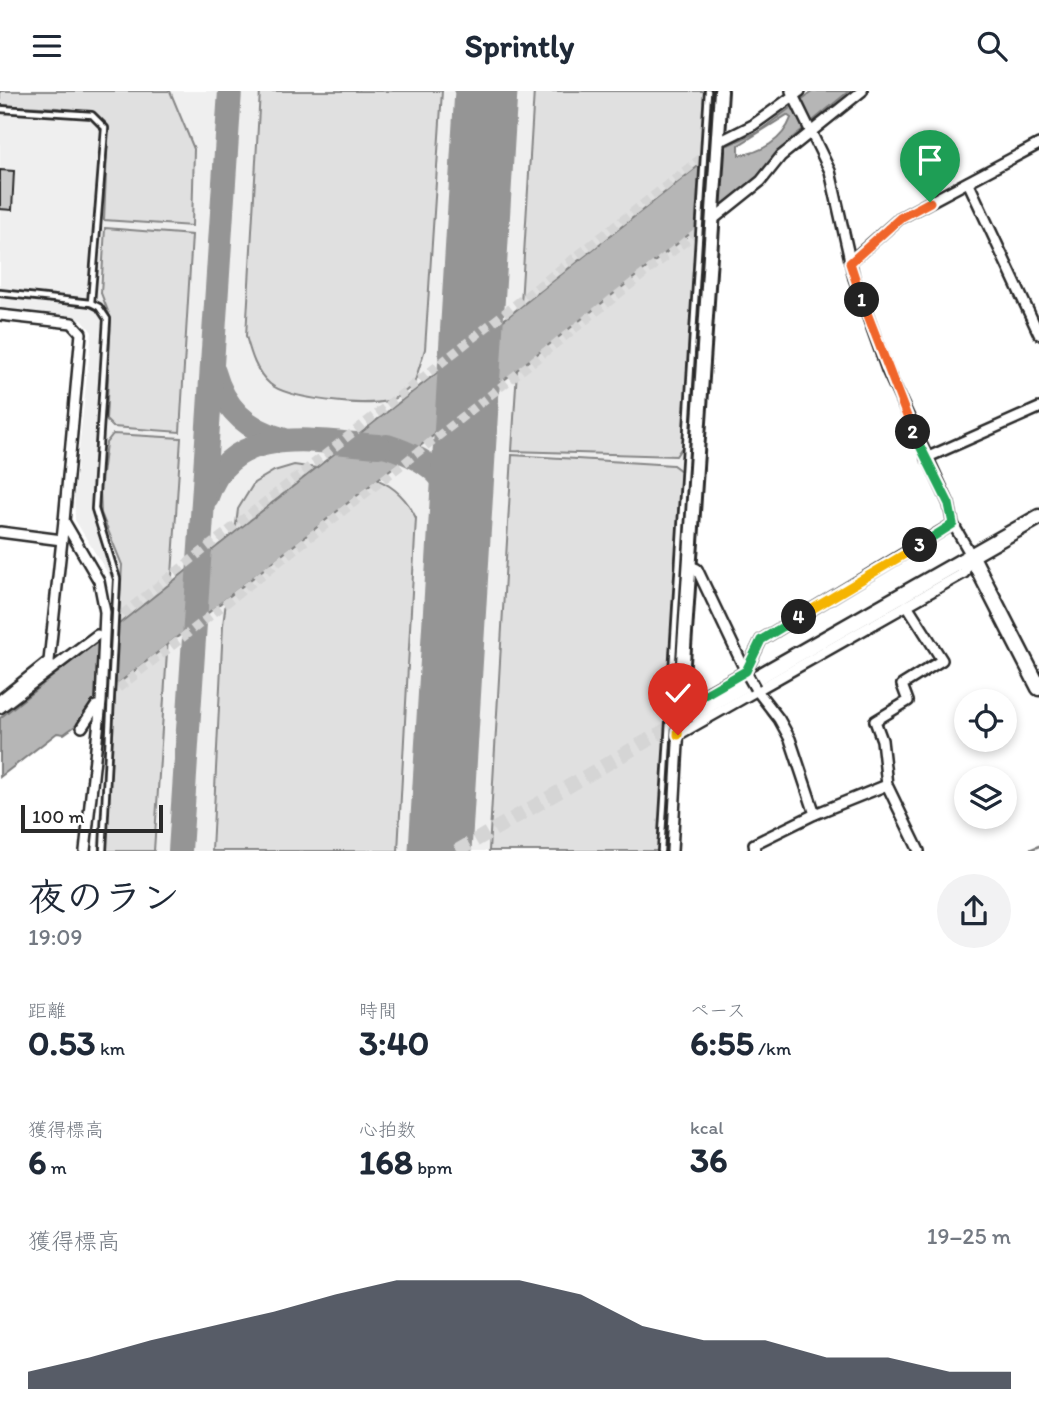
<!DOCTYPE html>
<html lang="ja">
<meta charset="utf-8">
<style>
:root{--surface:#fff;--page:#f2f2f3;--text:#1f2937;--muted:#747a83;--accent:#111827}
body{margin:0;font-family:Itim,"Klee One",sans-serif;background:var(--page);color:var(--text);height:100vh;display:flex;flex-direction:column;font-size:26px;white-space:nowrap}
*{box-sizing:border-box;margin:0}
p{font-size:23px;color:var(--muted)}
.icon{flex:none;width:38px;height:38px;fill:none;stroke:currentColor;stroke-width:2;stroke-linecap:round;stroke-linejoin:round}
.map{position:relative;height:760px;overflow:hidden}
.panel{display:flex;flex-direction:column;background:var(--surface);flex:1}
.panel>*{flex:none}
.buttons{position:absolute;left:954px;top:598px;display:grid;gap:14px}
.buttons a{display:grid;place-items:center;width:63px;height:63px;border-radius:50%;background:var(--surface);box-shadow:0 4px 10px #0003;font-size:35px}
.scale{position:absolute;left:21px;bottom:18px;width:142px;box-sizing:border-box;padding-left:7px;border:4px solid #2b2b2b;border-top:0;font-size:19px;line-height:24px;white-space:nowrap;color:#2b2b2b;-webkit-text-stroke:5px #fff;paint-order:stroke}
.pin{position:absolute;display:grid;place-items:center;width:60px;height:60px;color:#fff;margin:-72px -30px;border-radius:50% 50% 50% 0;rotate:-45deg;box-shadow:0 0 7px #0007}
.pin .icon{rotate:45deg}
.km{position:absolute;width:35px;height:35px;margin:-18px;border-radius:50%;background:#222;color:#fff;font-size:19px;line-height:35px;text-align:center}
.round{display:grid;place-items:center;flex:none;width:74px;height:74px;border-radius:37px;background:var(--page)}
.overview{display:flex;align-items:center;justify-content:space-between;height:119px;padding:0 28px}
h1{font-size:38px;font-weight:700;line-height:52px}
.figures{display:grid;grid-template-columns:repeat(3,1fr);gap:10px;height:119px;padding:7px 28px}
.figures div{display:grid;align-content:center}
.figures b{font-size:35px;font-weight:700}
.figures small{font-size:19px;font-weight:400}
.figures p{font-size:19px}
.chart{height:196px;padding:14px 28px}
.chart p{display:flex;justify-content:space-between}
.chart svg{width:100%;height:126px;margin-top:7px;fill:var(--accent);opacity:.7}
header{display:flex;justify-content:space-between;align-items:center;height:91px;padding:0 28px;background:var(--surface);font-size:32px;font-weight:700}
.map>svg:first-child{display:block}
.built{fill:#efefef}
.green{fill:#e0e0e0;stroke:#868686;stroke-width:2}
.water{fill:#b6b6b6;stroke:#7e7e7e;stroke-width:2;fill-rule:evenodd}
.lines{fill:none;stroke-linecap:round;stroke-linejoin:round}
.stream{stroke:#7e7e7e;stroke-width:2.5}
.taxiway{stroke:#959595;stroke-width:24}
.runway{stroke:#959595;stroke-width:63}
.building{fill:#cbcbcb;stroke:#2b2b2b;stroke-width:2}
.street-tunnel{stroke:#d5d5d5;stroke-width:9;stroke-dasharray:9 4.5;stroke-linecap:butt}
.primary-tunnel{stroke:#d5d5d5;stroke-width:14;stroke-dasharray:14 7;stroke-linecap:butt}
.lane-casing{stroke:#2b2b2b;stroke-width:10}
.street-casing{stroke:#2b2b2b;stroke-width:14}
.secondary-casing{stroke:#2b2b2b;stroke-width:18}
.primary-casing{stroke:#2b2b2b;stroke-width:19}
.lane{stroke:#fff;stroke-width:4.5}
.street{stroke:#fff;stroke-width:9}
.secondary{stroke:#fff;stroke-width:12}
.primary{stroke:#fff;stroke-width:14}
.street-bridge-casing{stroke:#2b2b2b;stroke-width:14;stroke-linecap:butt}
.street-bridge{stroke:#fff;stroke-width:9}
.split-1-casing{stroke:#fff;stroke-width:14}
.split-2-casing{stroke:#fff;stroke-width:14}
.split-3-casing{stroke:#fff;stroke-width:14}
.split-4-casing{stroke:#fff;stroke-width:14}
.split-5-casing{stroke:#fff;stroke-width:14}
.split-6-casing{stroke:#fff;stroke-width:14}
.split-1{stroke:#f0652b;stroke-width:9}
.split-2{stroke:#f0652b;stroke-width:9}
.split-3{stroke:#22a559;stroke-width:9}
.split-4{stroke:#f5b400;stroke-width:9}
.split-5{stroke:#22a559;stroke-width:9}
.split-6{stroke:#f5b400;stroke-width:9}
</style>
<header><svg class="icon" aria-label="menu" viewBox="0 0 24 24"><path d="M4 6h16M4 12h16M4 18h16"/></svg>Sprintly<svg class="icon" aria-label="search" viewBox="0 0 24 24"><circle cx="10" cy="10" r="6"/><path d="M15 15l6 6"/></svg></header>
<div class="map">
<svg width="1039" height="760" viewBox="0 0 1039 760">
<rect width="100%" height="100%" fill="#fff"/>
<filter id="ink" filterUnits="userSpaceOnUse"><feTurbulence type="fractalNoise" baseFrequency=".0143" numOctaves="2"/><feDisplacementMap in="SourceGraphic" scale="14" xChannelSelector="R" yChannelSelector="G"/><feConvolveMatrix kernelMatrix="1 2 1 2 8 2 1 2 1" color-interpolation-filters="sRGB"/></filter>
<g filter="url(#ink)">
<path class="built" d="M0,0H713L666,760H97L113,491L75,429L74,402L92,241L82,229L0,220Z"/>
<g class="green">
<path d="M0,0H170L194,58L192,135L104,129L108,37C99,12 24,17 0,14Z"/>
<path d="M260,0H442L425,258L414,293C406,300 397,308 387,310C363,316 288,308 270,293C256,281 251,263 246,245Z"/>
<path d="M534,0H705L684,353L676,365L512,360Z"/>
<path d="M105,137L192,144L180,341L113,336L106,329L111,228L101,202Z"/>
<path d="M113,343L181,347L154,760H106L122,474L101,422L100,399L106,352Z"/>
<path d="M512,364L673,374L681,380L658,760H489Z"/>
<path d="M294,374C343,382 393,376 416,427L398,760H212L223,534L238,418L254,392L274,380Z"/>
</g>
<path class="water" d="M813,0H849L791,48L757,90L91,614L85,628L64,643L57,642L0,686V627L721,57L758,41ZM787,24L791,27C783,49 761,62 739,64V54Z"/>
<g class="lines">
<path class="stream" d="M1027,760L1039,755"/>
<g class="taxiway">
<path d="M214,281C224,317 246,338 282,348"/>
<path d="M387,355C436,370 457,393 459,445"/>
<path d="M207,406C231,330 318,351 379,355"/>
<path d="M180,760L230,0"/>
</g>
<path class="runway" d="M440,760L486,0"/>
</g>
<path class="building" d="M0,79L14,80L12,119L0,118Z"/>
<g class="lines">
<g class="street-tunnel">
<path d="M101,540L719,53"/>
<path d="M97,614L715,127"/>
</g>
<path class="primary-tunnel" d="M457,760L693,623"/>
<defs>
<g id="lane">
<path d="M0,18L92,24L105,37L91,212"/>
<path d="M0,202L91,212L99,216L107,228L95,418L117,488L103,760"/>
<path d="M661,760L708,0"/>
</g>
<g id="street">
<path d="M725,48L753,34L800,0"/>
<path d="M968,91L1039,243"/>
<path d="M716,126L761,90L781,65L862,0"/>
<path d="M850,171L900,127L1039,53"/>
<path d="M0,224L72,232L81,242L64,430L99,490L105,521L101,611L85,760"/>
<path d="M926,367L1039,317"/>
<path d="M0,441L62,449"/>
<path d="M690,475L697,478L746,581"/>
<path d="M907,514L942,569L902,594L908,610L875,630L882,649L887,694L919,760"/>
<path d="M755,597L779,628L790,648L815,723"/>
<path d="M0,609L49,570L64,430"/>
<path d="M0,617L97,544"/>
<path d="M82,636L96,615"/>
<path d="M678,644L964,482L971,464L953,433L949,413L887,279L854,187L830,80L791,0"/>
<path d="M672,760L680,617L746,580L761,549L953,433"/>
<path d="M755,760L754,753L815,723L887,694"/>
</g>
<path id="secondary" d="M680,617L721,0"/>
<g id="primary">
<path d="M971,464L1039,597"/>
<path d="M693,623L1039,426"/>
</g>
</defs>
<use href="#lane" class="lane-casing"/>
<use href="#street" class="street-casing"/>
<use href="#secondary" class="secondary-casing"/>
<use href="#primary" class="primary-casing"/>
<use href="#lane" class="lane"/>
<use href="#street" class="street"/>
<use href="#secondary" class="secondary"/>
<use href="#primary" class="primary"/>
<defs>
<path id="street-bridge" d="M747,583L755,597"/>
</defs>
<use href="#street-bridge" class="street-bridge-casing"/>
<use href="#street-bridge" class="street-bridge"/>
</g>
</g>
<g class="lines" filter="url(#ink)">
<defs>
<path id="split-1" d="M862,209L850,172L900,127L930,111"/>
<path id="split-2" d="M862,209L913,341"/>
<path id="split-3" d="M913,341L949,413L953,433L920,454"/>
<path id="split-4" d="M799,526L920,454"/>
<path id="split-5" d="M692,611L746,580L761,549L799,526"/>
<path id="split-6" d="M678,644L680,617L692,611"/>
</defs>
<use href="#split-1" class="split-1-casing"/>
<use href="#split-2" class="split-2-casing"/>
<use href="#split-3" class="split-3-casing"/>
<use href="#split-4" class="split-4-casing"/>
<use href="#split-5" class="split-5-casing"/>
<use href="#split-6" class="split-6-casing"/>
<use href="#split-1" class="split-1"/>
<use href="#split-2" class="split-2"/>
<use href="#split-3" class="split-3"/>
<use href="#split-4" class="split-4"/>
<use href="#split-5" class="split-5"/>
<use href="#split-6" class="split-6"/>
</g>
</svg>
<div class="buttons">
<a><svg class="icon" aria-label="locate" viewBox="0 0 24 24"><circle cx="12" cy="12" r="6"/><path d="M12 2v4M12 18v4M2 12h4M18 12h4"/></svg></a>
<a><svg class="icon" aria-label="layers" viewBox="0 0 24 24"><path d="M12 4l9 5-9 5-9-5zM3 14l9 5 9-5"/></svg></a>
</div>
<div class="scale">100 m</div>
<div class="pin" style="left:930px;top:111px;background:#1e9e55"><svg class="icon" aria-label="arrive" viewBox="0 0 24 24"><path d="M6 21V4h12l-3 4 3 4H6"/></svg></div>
<div class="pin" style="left:678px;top:644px;background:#d93025"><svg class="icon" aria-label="check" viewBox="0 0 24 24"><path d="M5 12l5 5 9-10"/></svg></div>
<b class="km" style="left:862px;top:209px">1</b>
<b class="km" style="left:913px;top:341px">2</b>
<b class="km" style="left:920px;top:454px">3</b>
<b class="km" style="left:799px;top:526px">4</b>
</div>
<section class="panel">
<div class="overview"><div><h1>夜のラン</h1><p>19:09</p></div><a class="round"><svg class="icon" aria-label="share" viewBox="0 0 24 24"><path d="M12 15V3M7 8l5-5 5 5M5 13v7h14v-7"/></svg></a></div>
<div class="figures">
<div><p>距離</p><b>0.53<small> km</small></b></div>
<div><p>時間</p><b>3:40</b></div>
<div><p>ペース</p><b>6:55<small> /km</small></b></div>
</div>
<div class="figures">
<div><p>獲得標高</p><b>6<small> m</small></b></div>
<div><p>心拍数</p><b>168<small> bpm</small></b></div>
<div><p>kcal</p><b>36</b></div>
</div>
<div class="chart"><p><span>獲得標高</span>19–25 m</p>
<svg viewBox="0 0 160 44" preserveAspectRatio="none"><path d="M0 44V38L10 33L20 27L30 22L40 17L50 11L60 6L70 6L80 6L90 11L100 22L110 27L120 27L130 33L140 33L150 38L160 38V44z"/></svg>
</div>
</section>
